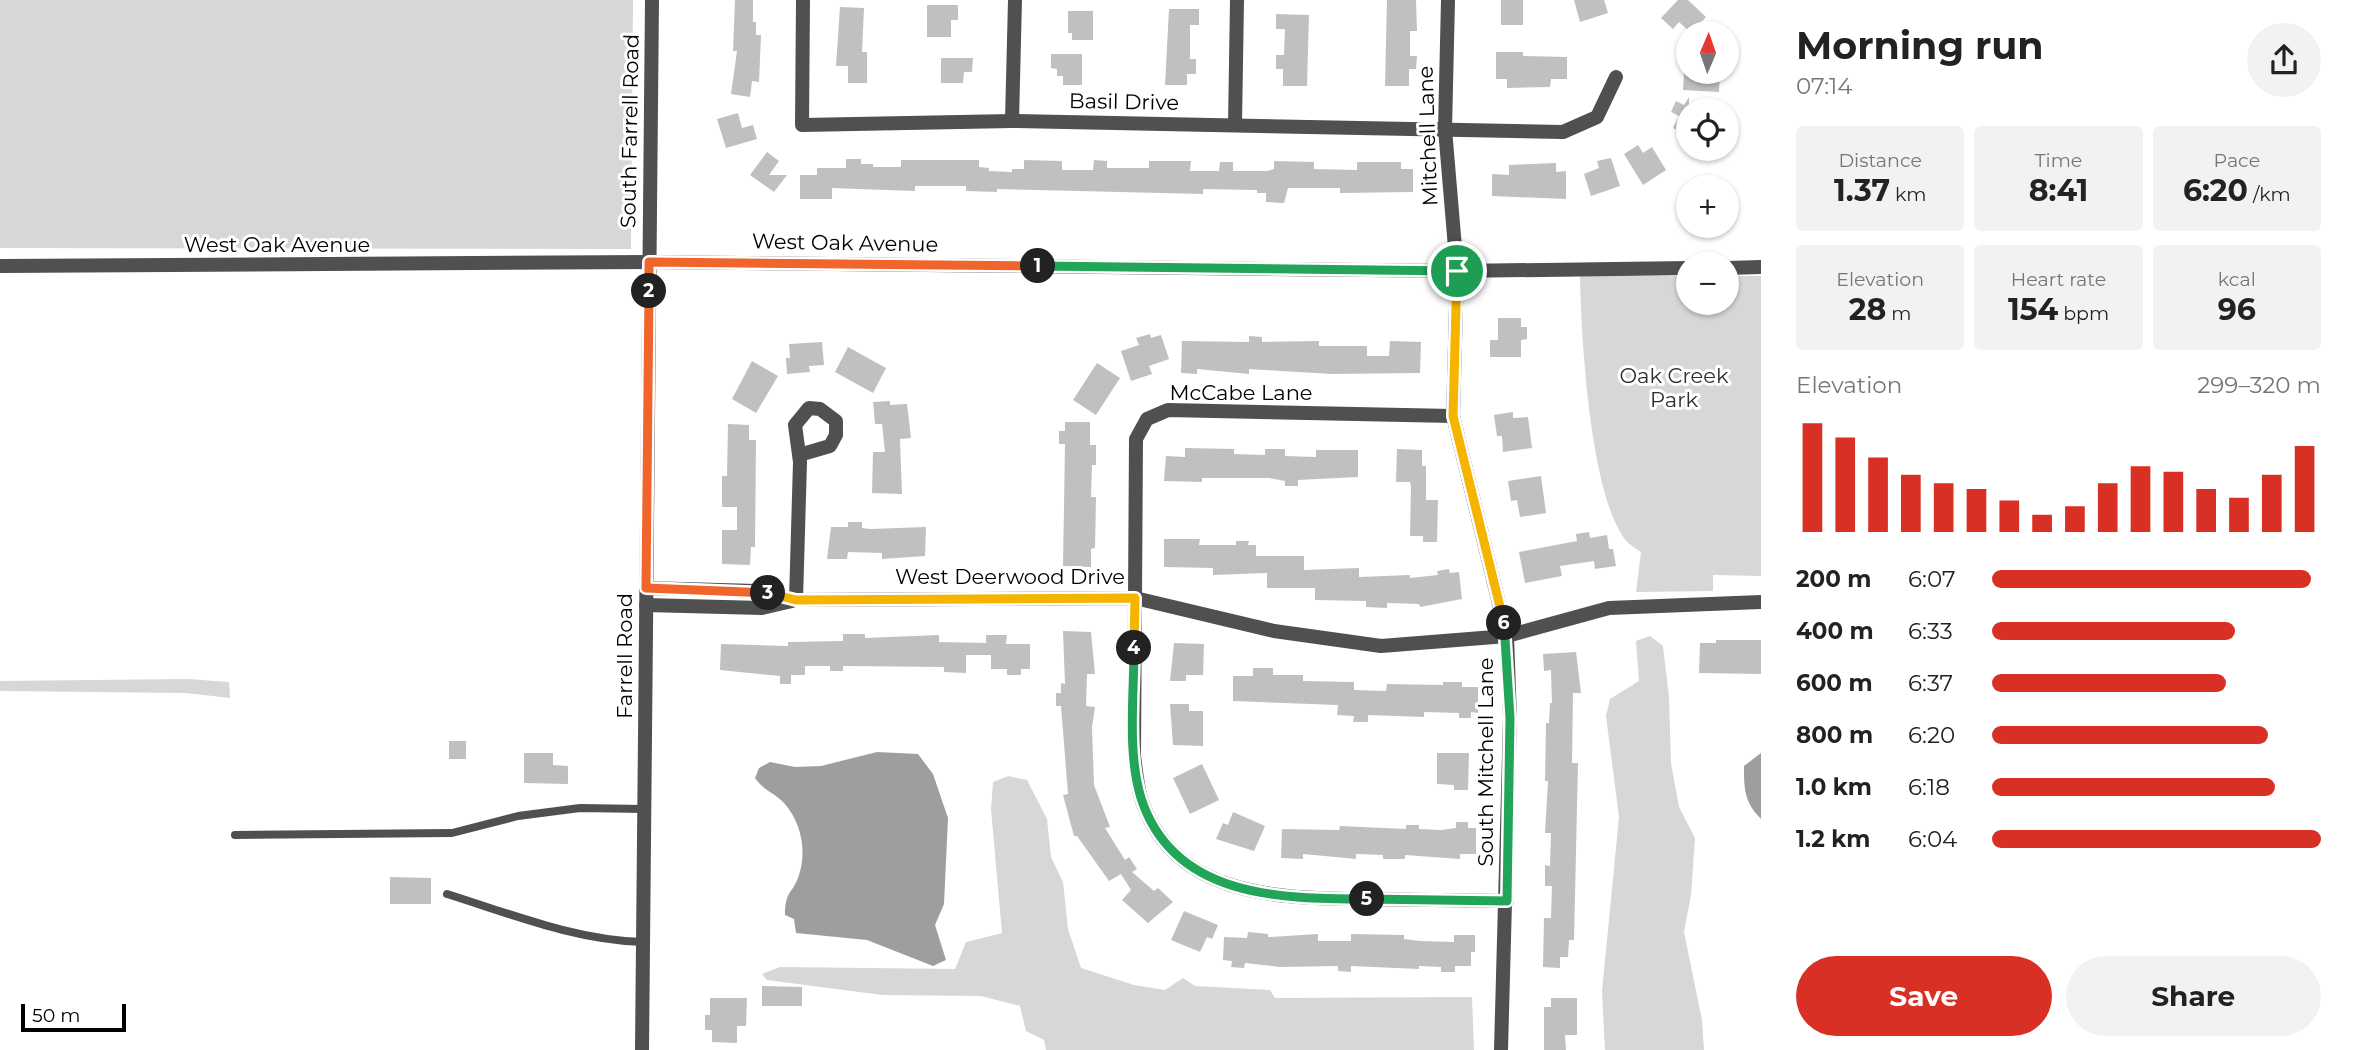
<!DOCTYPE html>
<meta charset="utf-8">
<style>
:root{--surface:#fff;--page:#f2f2f2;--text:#222;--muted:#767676;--accent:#d93025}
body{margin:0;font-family:Montserrat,sans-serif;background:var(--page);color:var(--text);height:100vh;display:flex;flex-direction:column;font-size:26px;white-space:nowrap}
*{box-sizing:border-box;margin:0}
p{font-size:23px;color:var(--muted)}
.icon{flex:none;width:38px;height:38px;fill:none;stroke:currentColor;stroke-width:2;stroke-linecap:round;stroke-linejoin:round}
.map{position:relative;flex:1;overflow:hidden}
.details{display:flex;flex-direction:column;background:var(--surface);width:595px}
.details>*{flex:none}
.needle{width:46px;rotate:2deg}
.tools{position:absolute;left:1676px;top:21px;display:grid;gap:14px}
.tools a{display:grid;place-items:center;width:63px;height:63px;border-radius:50%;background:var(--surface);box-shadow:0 2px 5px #0004;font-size:35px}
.scale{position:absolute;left:21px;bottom:18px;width:105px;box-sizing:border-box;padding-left:7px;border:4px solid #000;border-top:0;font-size:19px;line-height:24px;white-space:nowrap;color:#000;-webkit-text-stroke:5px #fff;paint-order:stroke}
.pin{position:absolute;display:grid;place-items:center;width:60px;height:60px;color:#fff;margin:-30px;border:4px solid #fff;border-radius:50%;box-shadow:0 2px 7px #0007}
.km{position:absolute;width:35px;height:35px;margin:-18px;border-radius:50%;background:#222;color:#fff;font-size:19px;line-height:35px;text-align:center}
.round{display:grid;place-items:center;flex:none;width:74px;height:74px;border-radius:37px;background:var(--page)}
.headline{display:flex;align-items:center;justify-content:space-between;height:119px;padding:0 35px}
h1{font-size:38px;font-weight:700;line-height:52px}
.figures{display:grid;grid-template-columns:repeat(3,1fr);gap:10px;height:119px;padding:7px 35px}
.figures div{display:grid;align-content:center;border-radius:7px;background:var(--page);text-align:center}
.figures b{font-size:30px;font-weight:700}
.figures small{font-size:19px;font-weight:400}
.figures p{font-size:19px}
.chart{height:196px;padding:14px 35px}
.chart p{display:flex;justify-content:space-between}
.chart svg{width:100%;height:126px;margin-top:7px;stroke:var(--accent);stroke-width:6}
.cta{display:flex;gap:14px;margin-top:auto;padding:14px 35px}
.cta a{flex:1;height:80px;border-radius:42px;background:var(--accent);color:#fff;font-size:28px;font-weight:700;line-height:80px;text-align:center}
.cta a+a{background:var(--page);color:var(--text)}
ul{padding:0 35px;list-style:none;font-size:23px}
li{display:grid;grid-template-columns:112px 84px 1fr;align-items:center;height:52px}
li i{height:18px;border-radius:9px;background:var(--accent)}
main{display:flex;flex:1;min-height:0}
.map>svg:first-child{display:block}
.green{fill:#d7d7d7}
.water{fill:#9e9e9e}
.building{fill:#c0c0c0}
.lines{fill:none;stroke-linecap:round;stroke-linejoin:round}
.service{stroke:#505050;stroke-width:8}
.minor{stroke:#505050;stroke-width:14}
.tertiary{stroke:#505050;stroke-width:14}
.split-1-casing{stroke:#fff;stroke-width:14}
.split-2-casing{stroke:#fff;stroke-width:14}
.split-3-casing{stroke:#fff;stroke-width:14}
.split-4-casing{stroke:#fff;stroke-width:14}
.split-5-casing{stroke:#fff;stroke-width:14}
.split-6-casing{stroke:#fff;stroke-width:14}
.split-7-casing{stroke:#fff;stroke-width:14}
.split-1{stroke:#22a559;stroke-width:9}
.split-2{stroke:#f0652b;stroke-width:9}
.split-3{stroke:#f0652b;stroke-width:9}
.split-4{stroke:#f5b400;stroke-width:9}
.split-5{stroke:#22a559;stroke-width:9}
.split-6{stroke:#22a559;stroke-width:9}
.split-7{stroke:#f5b400;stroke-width:9}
.labels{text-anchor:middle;stroke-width:6;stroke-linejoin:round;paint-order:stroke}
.street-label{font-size:21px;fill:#000;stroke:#fff}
.park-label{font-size:21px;fill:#2e2e2e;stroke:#fff}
</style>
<main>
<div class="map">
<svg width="1761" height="1050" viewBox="0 0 1761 1050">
<rect width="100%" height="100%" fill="#fff"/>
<g class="green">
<path d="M0,0H633L631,249L0,248Z"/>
<path d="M1580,275L1689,276V303H1727V276H1761V576L1713,575V591L1636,592L1641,552C1635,548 1628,544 1624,538C1590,490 1581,337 1580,275Z"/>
<path d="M1650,636L1663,646L1669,697L1671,763L1679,807L1695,838L1691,895L1684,932L1702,1020L1704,1050H1605L1602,991L1619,817L1606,716L1610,699L1639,681L1636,641Z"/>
<path d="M188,679L229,682L230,698L186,693L0,691V681Z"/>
<path d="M1008,776L1027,780L1047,819L1051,857L1063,882L1068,929L1081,968L1134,985L1165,990L1183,978L1195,986L1270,990L1275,998L1472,997L1474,1050H1046L1044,1040L1026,1031L1020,1006L981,996L882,995L767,980L762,974L780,967L955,969L966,942L1002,933L991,809L993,782Z"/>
</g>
<g class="water">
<path d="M877,752L918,754L933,774L948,818L944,904L935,925L946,960L933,966L867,940L796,933L794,919L785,915C785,890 793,894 799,875C807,850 801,822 784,803C775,793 763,790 755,778L759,768L770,762L795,767L821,766Z"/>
<path d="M1761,753V819C1744,802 1744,789 1744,766Z"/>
</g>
<g class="building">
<path d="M735,0H753V22H756V35H761L759,82L752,81L750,97L731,94L737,51H733Z"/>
<path d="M1387,0H1416L1417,31H1410V56H1417L1416,69H1409V86H1385Z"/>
<rect x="1501" y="0" width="22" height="25"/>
<path d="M1574,0H1604L1608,13L1580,22Z"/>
<path d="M1678,0H1688L1706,17L1691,33L1679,22L1673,29L1661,18Z"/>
<path d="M927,5H958V20H951V37H927Z"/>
<path d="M840,7L864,8L862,52H867V83H848V66H836Z"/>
<path d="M1169,9H1199V25H1190V59H1196V74H1187V85H1165Z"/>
<path d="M1068,11H1093V40H1072V33H1068Z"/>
<path d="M1276,14L1309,15L1307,86H1283V69H1276V55H1284L1285,29H1276Z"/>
<path d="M1496,52H1523V56L1567,57V79H1551L1550,87L1507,88V79H1496Z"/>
<path d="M1051,54H1082V85H1063V76H1057V69L1051,68Z"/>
<path d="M941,58H973L972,72H964L963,83H941Z"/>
<path d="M1720,72L1719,92L1683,90L1684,73Z"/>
<path d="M1689,97V136L1673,128L1679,116L1671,112L1676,101L1684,105Z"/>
<path d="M738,113L742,128L753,125L757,139L726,148L717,119Z"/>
<path d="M1638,145L1643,153L1652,147L1666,170L1643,185L1624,154Z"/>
<path d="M767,152L779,161L769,175H787L774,192L750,175Z"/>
<path d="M1611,158L1620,186L1591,196L1584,174L1599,168L1597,161Z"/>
<path d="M846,159H861V164H873V167H901V160H979V167L989,168V171L1012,172V169H1024V160L1062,161V170H1093L1094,160L1107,161V168H1149V161H1191L1190,171H1219L1220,162H1233V171H1267L1274,169V161L1314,162V169L1357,170V162H1401V169H1413V192L1340,193V188H1288L1284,203L1266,202V193H1257V190L1203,189V194L997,189V192L966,191V186H915V191L832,188V199H800V175H817V168H846Z"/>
<path d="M1556,163V172L1566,171V199L1492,196V174L1509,175V165Z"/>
<path d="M1498,318H1521V327H1527V339L1521,340V357H1490V340H1498Z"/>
<path d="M1150,334L1151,338L1161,335L1169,359L1149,366L1152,374L1131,381L1121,351L1139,345L1136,338Z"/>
<path d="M1249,336L1262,337V342L1319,341V346H1367V356H1389L1390,341L1421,342L1420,373L1331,374L1249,369V374L1197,369V374L1181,373L1182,341L1249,342Z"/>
<path d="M822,342L824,365L809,366L810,372L787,374L786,358H790L789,344Z"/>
<path d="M848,347L886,368L873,393L835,372Z"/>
<path d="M752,361L778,376L756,413L732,399Z"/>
<path d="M1097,363L1120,378L1096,415L1073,400Z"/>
<path d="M890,401V405L907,404L911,438L900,439L902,494L872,493L873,452H885L882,424H875L873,402Z"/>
<path d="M1513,412V418L1528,417L1532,448L1503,452L1502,436H1497L1494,415Z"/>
<path d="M1065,422H1090V445H1096V465H1092L1091,497H1096L1095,548L1091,549V567L1063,566L1065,444H1059V431H1065Z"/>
<path d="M728,424L749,425V440H756L755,547H751L750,565L722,564V530H737V507H722V476H727Z"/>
<path d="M1185,448L1234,449V454L1265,455V449H1285V456L1316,457V450H1358V477L1298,480V486H1285V481L1269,478H1202V482L1164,481L1166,456L1185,457Z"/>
<path d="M1397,449L1422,450V466H1426V500H1438L1437,542H1423V536H1410L1411,487L1410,482H1396Z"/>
<path d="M1541,476L1546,513L1520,517L1517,500L1511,501L1508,481Z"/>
<path d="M848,522H862V528L870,529L926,527L925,556L882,559V553L848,552L847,559H827L831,527H848Z"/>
<path d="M1589,532L1590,538L1607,535L1609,549H1613L1616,566L1595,569L1594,561L1560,566L1562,576L1525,583L1519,552L1577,541L1576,534Z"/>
<path d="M1164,539H1200L1199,545H1236V541H1249L1248,545H1256V556H1304V570L1359,568V577L1410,575V578L1438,575L1437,571L1449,569L1450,573L1459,572L1462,599L1420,607L1419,604L1387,603V608L1366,607V601L1315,600V588H1267V573L1213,575V568L1164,567Z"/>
<path d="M1063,631L1091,632L1095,674H1087L1086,706L1095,707L1092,727L1094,785L1110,827L1105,828L1125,860L1129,857L1137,869L1132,872L1154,891L1158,888L1173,902L1148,923L1122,900L1131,890L1121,874L1109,881L1077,836H1074L1063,795L1068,794L1061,706H1056V693H1061V683L1065,684Z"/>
<path d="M843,634H865V638L939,635V642L986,643V635H1007L1006,644H1030V669H1021V675H1007V669H991V655H966V673L944,672V667L843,666V671H830V666H805V675H791V684H780V676L720,670L721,644L788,646V642L843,641Z"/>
<path d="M1716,640H1761V674L1699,673L1700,643H1716Z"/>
<path d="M1174,643L1204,644L1203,675H1186V681H1170Z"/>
<path d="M1576,652L1581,693H1573L1572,763H1578L1574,940H1569L1568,957H1560V968L1543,967L1544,918H1551L1552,886H1545V865L1550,866L1551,833H1545L1548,781H1545L1546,723H1549L1550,703H1552L1551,670L1544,671L1543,654Z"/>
<path d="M1253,668H1273V675H1303V681L1354,682V690L1386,691L1387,684L1443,685V682H1462V687H1478V713L1471,712V718H1459V713L1424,712V717L1368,715V722H1353L1354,716L1337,715L1338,705L1233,701V676H1253Z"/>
<path d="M1170,704H1189V711H1203V746L1173,745Z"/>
<rect x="449" y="741" width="17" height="18"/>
<path d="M524,753H553V765L568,766V784L524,783Z"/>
<path d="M1437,753H1469L1468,790H1454V785L1437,784Z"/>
<path d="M1202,764L1219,800L1190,814L1173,778Z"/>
<path d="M1233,812L1265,826L1254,851L1216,839L1223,823L1228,825Z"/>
<path d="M1456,822H1468V828H1476V854H1460V859L1405,855V859H1383V855L1356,854V859L1303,854V859L1281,858L1282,829L1339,830L1340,826L1406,829V825H1419V829L1441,830L1456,828Z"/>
<path d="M390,877L431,878V904H390Z"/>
<path d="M1184,911L1218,925L1212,939L1207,937L1200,952L1171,940Z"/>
<path d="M1248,932L1268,934V937L1318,934V941H1351V934L1404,935V939L1420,941L1454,942V935H1475V952H1471V966H1455V972H1441V967L1419,966V969L1351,966V972L1338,971V966L1280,967L1245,963L1244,968L1231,967L1232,961L1223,960L1224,937L1247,938Z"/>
<path d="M762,986L802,987V1006H762Z"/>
<path d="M710,998H747L746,1026H737V1043L712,1042V1030H705V1015H710Z"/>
<path d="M1551,998H1577V1035H1565L1566,1050H1544V1007H1551Z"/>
</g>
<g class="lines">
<g class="service">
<path d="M235,835L452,833L518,816L580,808L644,809"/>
<path d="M447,894C511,914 575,940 643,942"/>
</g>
<g class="minor">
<path d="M803,0L802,125L1012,121L1563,132L1597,117L1616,77"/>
<path d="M1448,0L1445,129L1457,271L1453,416L1507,636L1510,718L1501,1050"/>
<path d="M1012,121L1015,0"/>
<path d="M1235,125L1237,0"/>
<path d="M1453,416L1168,410L1147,419L1136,439L1134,756C1136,769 1137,785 1141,798C1172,895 1273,898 1357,899C1407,900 1457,900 1507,901"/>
<path d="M646,588L757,591L796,600L1135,598L1274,631L1381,646L1507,636L1609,608L1761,602"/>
<path d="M796,600L800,462L795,425L809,408L820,409L836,421V435L830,446L799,455"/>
<path d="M646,605L762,608L792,601"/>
</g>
<g class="tertiary">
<path d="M0,266L649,262L1457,271L1689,268"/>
<path d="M1727,268L1761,267"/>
<path d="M642,1050L652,0"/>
</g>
</g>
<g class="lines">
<defs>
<path id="split-1" d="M1038,266L1457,271"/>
<path id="split-2" d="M649,291V262L1038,266"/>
<path id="split-3" d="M649,291L646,588L768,593"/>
<path id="split-4" d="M768,593L796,600L1135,598L1134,648"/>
<path id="split-5" d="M1134,648C1134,696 1127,752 1141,798C1173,898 1281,899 1367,899"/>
<path id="split-6" d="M1367,899L1507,901L1510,718L1504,623"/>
<path id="split-7" d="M1457,271L1453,416L1504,623"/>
</defs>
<use href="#split-1" class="split-1-casing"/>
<use href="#split-2" class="split-2-casing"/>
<use href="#split-3" class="split-3-casing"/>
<use href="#split-4" class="split-4-casing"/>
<use href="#split-5" class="split-5-casing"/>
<use href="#split-6" class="split-6-casing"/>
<use href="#split-7" class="split-7-casing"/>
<use href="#split-1" class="split-1"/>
<use href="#split-2" class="split-2"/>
<use href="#split-3" class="split-3"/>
<use href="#split-4" class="split-4"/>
<use href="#split-5" class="split-5"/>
<use href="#split-6" class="split-6"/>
<use href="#split-7" class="split-7"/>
</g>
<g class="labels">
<g class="street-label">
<text transform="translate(1124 102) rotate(1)" y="7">Basil Drive</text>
<text transform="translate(630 131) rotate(-89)" y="7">South Farrell Road</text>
<text transform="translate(1428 136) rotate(-92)" y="7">Mitchell Lane</text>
<text transform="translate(845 243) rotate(1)" y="7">West Oak Avenue</text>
<text x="277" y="252">West Oak Avenue</text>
<text x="1241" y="400">McCabe Lane</text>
<text x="1010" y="584">West Deerwood Drive</text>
<text transform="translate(625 656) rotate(-90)" y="7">Farrell Road</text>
<text transform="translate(1486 762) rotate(-90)" y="7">South Mitchell Lane</text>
</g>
<g class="park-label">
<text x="1674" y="383">Oak Creek<tspan x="1674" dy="24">Park</tspan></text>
</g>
</g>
</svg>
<div class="tools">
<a><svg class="needle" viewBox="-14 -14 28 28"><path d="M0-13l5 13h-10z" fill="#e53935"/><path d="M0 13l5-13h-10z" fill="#767676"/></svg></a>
<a><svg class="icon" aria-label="locate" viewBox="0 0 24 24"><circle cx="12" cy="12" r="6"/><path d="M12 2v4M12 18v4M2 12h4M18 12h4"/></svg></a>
<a>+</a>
<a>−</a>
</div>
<div class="scale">50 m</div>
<div class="pin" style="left:1457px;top:271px;background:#1e9e55"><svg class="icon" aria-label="arrive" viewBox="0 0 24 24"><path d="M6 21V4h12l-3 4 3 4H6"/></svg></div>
<b class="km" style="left:1038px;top:266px">1</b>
<b class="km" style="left:649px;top:291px">2</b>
<b class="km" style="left:768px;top:593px">3</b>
<b class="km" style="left:1134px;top:648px">4</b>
<b class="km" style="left:1367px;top:899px">5</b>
<b class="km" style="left:1504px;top:623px">6</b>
</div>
<section class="details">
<div class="headline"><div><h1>Morning run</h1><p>07:14</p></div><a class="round"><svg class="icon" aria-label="share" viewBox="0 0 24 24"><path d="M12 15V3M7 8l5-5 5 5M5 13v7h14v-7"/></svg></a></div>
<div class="figures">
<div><p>Distance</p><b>1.37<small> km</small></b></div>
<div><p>Time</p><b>8:41</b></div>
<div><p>Pace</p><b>6:20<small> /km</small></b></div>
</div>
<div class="figures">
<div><p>Elevation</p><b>28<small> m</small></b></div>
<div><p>Heart rate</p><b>154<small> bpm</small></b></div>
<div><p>kcal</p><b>96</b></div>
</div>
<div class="chart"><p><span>Elevation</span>299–320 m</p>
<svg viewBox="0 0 160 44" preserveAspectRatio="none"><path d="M5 44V6M15 44V11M25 44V18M35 44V24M45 44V27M55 44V29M65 44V33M75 44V38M85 44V35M95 44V27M105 44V21M115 44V23M125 44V29M135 44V32M145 44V24M155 44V14"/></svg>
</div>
<ul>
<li><b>200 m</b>6:07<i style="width:97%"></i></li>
<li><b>400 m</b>6:33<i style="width:74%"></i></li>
<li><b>600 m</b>6:37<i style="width:71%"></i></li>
<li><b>800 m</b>6:20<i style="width:84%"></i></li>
<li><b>1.0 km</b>6:18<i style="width:86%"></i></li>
<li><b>1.2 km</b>6:04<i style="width:100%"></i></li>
</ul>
<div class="cta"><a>Save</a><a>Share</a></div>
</section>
</main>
